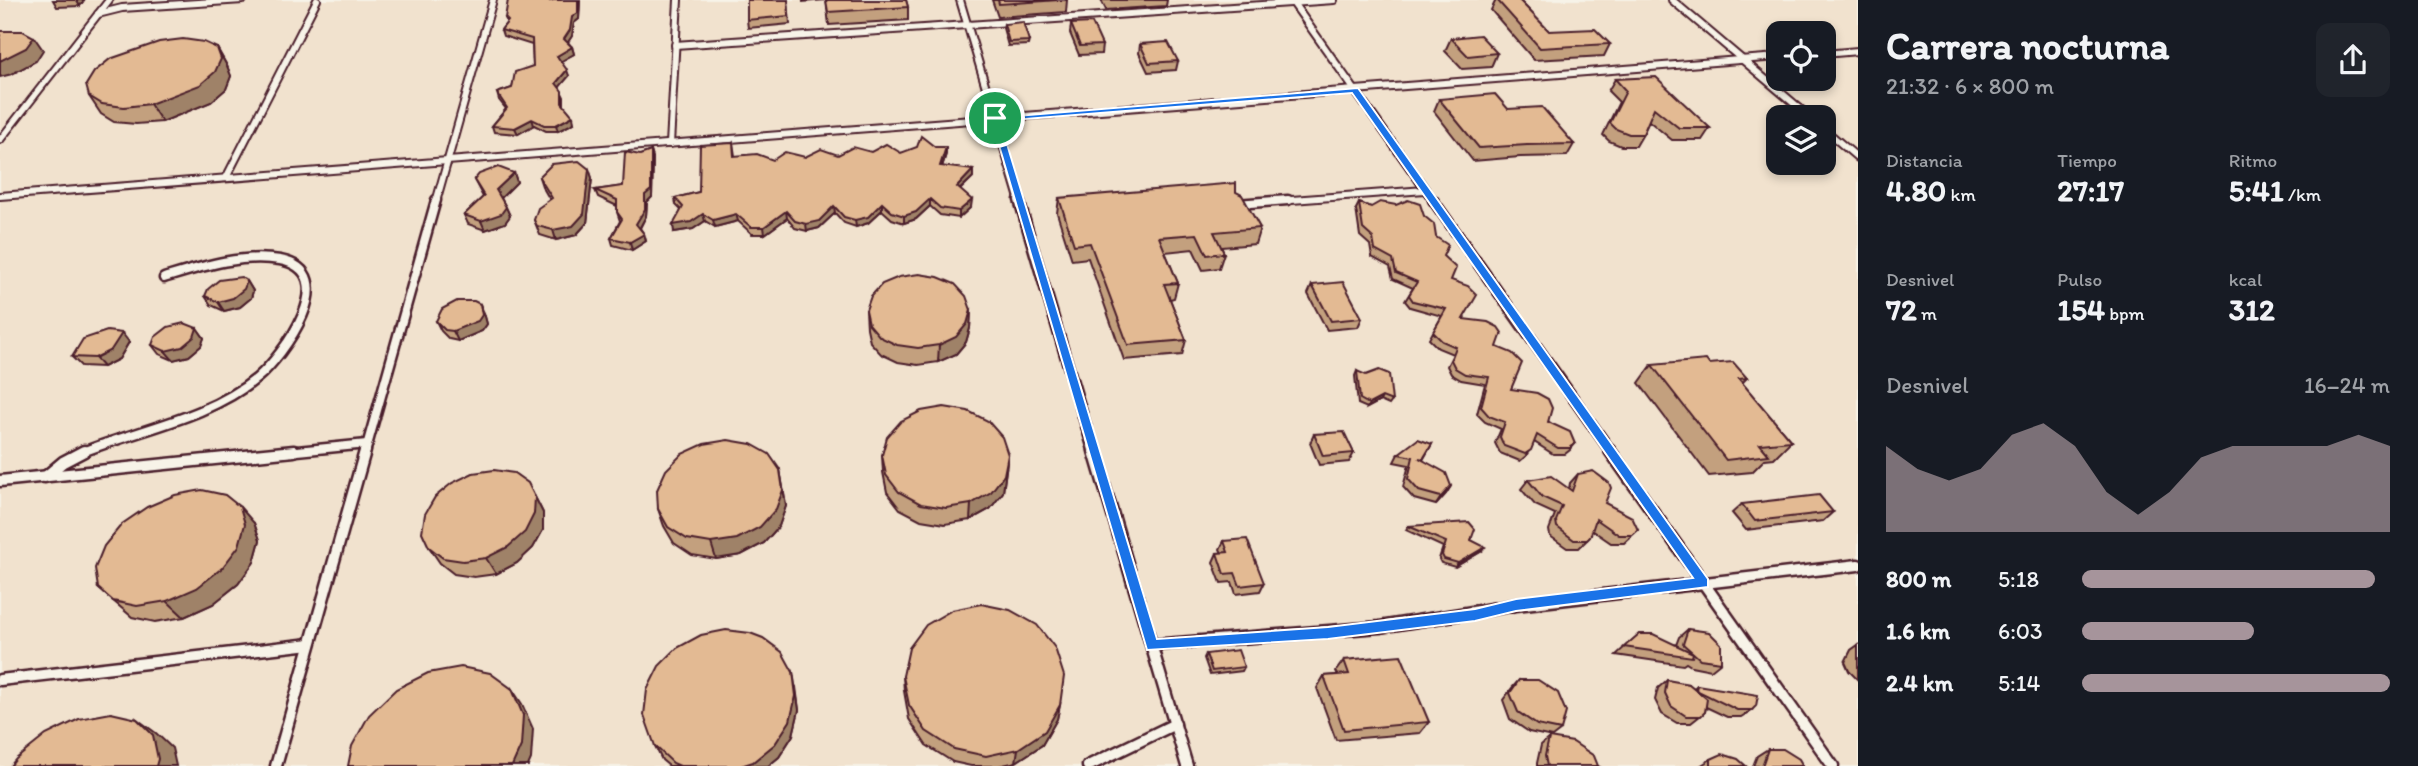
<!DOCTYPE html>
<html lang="es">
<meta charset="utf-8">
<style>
:root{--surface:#171b24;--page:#20242c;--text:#f1f3f6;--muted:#9ea1a6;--accent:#a6949b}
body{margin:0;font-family:Itim,sans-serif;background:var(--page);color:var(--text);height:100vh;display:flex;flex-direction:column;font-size:26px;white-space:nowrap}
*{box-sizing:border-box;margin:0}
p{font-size:23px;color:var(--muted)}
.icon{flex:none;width:38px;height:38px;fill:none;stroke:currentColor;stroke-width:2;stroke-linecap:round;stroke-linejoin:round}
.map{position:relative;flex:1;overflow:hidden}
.panel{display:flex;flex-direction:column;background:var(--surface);width:560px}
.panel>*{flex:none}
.tools{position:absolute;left:1766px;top:21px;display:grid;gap:14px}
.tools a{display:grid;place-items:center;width:70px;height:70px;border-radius:14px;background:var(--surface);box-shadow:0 4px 10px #0003;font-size:35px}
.pin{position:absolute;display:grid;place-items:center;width:60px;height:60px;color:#fff;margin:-30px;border:4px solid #fff;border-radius:50%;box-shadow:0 2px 7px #0007}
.round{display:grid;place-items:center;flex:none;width:74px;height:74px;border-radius:14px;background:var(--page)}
.headline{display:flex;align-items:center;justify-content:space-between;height:119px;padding:0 28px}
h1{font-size:38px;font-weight:800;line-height:52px}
.stats{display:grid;grid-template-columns:repeat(3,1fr);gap:10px;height:119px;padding:7px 28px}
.stats div{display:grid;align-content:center}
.stats b{font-size:30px;font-weight:800}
.stats small{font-size:19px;font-weight:400}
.stats p{font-size:19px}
.chart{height:196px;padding:14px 28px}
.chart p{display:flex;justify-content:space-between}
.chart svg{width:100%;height:126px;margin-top:7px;fill:var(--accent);opacity:.7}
ul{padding:0 28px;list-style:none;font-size:23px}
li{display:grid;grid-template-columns:112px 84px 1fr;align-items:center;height:52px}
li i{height:18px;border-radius:9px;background:var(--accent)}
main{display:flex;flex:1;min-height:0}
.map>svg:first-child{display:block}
.built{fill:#f1e2ce;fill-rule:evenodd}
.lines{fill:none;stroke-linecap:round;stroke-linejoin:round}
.service-far2-casing{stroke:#4a1f2b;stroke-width:10}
.service-far1-casing{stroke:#4a1f2b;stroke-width:13}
.service-casing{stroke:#4a1f2b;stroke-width:15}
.service-far2{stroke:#f7f3e8;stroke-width:6}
.service-far1{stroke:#f7f3e8;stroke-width:8}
.service{stroke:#f7f3e8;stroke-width:10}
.wall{fill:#c3a07e;stroke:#4a1f2b;stroke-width:2}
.shaded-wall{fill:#9f8267;stroke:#4a1f2b;stroke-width:2}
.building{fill:#e3ba93;stroke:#4a1f2b;stroke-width:2}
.route{fill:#1a73e8;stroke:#fff;stroke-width:2;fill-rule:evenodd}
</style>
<main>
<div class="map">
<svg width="1858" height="766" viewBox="0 0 1858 766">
<rect width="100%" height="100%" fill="#f7f3e8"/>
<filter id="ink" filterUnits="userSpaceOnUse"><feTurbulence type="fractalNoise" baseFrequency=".0143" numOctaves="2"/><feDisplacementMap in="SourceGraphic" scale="14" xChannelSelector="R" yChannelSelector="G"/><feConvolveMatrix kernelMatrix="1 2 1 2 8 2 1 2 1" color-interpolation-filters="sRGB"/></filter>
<g filter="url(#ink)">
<path class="built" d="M0,0H1858V766H0ZM1778,33H1824V79H1778ZM1778,117H1824V163H1778Z"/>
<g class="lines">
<defs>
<g id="service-far2">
<path d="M960,0L1020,202"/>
<path d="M1291,0L1434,202"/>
<path d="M1672,0L1810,117"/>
<path d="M98,14L122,8L243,0"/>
<path d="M675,45L1334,0"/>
<path d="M1824,54L1858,51"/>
<path d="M1824,129L1858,158"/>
<path d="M0,140L109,0"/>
<path d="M670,144L678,0"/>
<path d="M226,178L317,0"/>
<path d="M0,196L1778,57"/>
<path d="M436,202L493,0"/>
<path d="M1265,202L1425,190"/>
</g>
<g id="service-far1">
<path d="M1019,200L1094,453"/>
<path d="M1433,200L1612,453"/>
<path d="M1237,204L1288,200"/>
<path d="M80,453C139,429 207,419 257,378C283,356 345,272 280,260C242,253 200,267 164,278"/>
<path d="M277,453L367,444"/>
<path d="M365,453L436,200"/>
</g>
<g id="service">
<path d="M1094,451L1187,766"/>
<path d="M1610,451L1833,766"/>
<path d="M45,477L63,462L84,451"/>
<path d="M0,481L294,451"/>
<path d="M1152,645L1380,627L1516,605L1858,565"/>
<path d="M0,680L310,644"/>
<path d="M276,766L365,451"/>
<path d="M1088,766L1175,724"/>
</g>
</defs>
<use href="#service-far2" class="service-far2-casing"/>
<use href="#service-far1" class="service-far1-casing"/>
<use href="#service" class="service-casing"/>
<use href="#service-far2" class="service-far2"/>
<use href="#service-far1" class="service-far1"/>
<use href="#service" class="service"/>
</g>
<g class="wall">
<path d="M53,0H84L80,6L57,7Z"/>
<path d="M553,0H580L579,19L574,23L572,36L568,42L572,47L574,54L560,61L569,76L559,87L564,97V106L574,123L558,131H546L534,125L518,134L494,132L492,126L506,109L499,100L497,93L512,88L533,66L532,45L503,36L501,30L507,22L505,18Z"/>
<path d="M788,0L790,24L748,28L747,20Z"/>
<path d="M803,0H826L803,2Z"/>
<path d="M826,0H906L908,7V20L829,25Z"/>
<path d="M992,0H1067L1066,12L998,17Z"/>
<path d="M1101,0H1167L1166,6L1106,10Z"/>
<path d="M1496,0H1519L1549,31L1610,44L1604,56L1534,60L1491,10Z"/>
<path d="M1004,24L1029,41L1028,45L1008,46L1003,28Z"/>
<path d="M1071,24L1102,45L1101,54L1079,55L1070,33Z"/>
<path d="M1451,38L1497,53L1491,67L1462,69L1445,51Z"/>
<path d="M1140,44L1178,61L1176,70L1148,72L1139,53Z"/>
<path d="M217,48L227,66L231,76L226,89L211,102L162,122L136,124L114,122L101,114L89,96Z"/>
<path d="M1615,79L1710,128L1702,140H1672L1649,121L1643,134L1636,146H1621L1609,141L1603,135L1619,102L1608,91Z"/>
<path d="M1439,99L1508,109L1574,144L1567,156L1520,157L1473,161L1434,111Z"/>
<path d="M733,143L735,156L773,160L871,152L946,154L942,167L973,170V177L960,190L971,207L959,218L940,215L930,206L916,219L904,223L892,219L882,210L868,223L856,227L844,223L835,213L819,228L807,231L795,228L787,218L765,234H752L738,221L715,227L705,221L693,229L674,232L681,210L676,205L675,198L699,192Z"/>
<path d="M651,151L653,158L652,197L647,202L646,216L640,228L644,234L646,241L632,250L613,245L611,238L620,221L617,212V206L598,197L595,190L623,186L640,155Z"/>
<path d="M589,169L592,178L587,223L576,235L556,240L540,235L534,220L550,200L542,186L539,177Z"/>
<path d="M514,173L517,182L501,198L510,216L505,223L485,230L468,224L464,215L483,197L474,180Z"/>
<path d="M1236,192L1260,228L1255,244L1221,247L1224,253L1219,268L1203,270L1193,249L1165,252L1178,283L1174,298L1170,299L1186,340L1182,355L1124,360L1088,258L1072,260L1057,213L1059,198Z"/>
<path d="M1359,203L1371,207L1424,216L1436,237L1463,319L1497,347L1511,389L1575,444L1570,450L1565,454H1553L1534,442L1526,456L1520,461L1500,453L1495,443L1501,429L1485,422L1477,414L1485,384L1461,380L1451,374L1447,366L1453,354L1438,348L1429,339L1442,316L1410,307L1405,301L1413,288L1393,279L1390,267L1372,257L1370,245L1360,236L1356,209Z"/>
<path d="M247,281L253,291L251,298L240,307L224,311L211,305L205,296Z"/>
<path d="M1312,285L1362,318L1358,327L1327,330L1308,294Z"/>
<path d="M866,310H971L970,328L966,342L956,354L938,362L918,365L898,362L881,354L870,342L867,328Z"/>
<path d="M484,313L487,324L482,331L458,341L449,339L441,331L436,321Z"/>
<path d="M197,328L204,338L201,346L189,356L173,360L159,354L152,345Z"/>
<path d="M129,342L119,359L103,367L81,366L72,357Z"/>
<path d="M1709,364L1747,378L1742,383L1791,441L1774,458L1765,459L1752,472L1709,476L1639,383L1652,365Z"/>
<path d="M1357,371L1392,401L1389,405L1380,401L1367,408L1358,404L1355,376Z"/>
<path d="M1314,434L1354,453L1349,462L1319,465L1310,443Z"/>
<path d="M1432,444L1423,460L1451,486L1446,494L1436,505L1414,499L1403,487L1409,465L1394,462L1398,454Z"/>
<path d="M882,455H1008L1003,492L990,509L970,520L945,524L921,520L900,509L887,492L883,472Z"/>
<path d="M780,470L786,506L779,526L764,543L741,555L716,559L692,555L674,543L664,526L658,509Z"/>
<path d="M1578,474L1605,503L1638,530L1624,543H1611L1592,530L1590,537L1579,548H1567L1550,536L1549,530L1555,514L1535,505L1521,489L1528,480L1569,489L1570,483Z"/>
<path d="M535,497L543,513V530L533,548L517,563L496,574L474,577L454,574L440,563L429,547Z"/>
<path d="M1742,504L1833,512L1823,521L1746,530L1732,513Z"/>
<path d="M254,523L260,540L254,562L238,584L213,604L184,617L155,622L132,617L98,588Z"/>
<path d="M1408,526L1471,540L1482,551L1455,567L1441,563L1439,559L1443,547L1406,530Z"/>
<path d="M1224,541L1264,583L1260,591L1236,594L1232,582L1221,583L1213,562L1217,553H1222L1220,549Z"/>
<path d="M1688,629L1721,662L1711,670L1691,666L1686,663L1683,665L1616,655L1639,634L1676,645L1679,637Z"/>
<path d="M1858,645V680L1849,671L1845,662L1851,650Z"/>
<path d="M1206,654L1244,667L1242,671L1210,675L1204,658Z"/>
<path d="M1344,660L1429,722L1420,733L1336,740L1317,688L1324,676L1338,675L1336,671Z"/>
<path d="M903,676L1060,705L1057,719L1042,745L1016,762L999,766H971L953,762L926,745L909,719L904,691Z"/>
<path d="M1519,680L1561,730L1552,737L1529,732L1510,719L1503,700L1512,688Z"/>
<path d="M1667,680L1694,688L1697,685L1752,710L1741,717H1727L1706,707L1705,712L1691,723H1677L1662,714L1655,700L1658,688Z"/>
<path d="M796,687L799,710L793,735L779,757L768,766H669L662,760L655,746Z"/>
<path d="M1549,738L1598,766H1537V763L1541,745Z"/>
<path d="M1768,749L1803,766H1753L1757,756Z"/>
<path d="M1711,759L1746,766H1700Z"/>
</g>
<g class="shaded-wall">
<path d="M76,0H84L80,6Z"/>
<path d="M578,0H580L579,19L574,23L572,36L566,45L564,39Z"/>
<path d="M34,37L43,50L36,61L12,74L0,77V61Z"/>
<path d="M572,47L574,54L558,63L557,56Z"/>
<path d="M217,48L227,66L231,76L226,89L211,102L162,122L150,104Z"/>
<path d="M567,70L569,76L558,89L556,83Z"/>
<path d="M573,116L574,123L558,131L556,125Z"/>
<path d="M532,119L534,125L518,134L515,128Z"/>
<path d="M946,147V154L940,173V166Z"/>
<path d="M651,151L653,158L652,197L647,202L646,216L638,231L636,224L645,195Z"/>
<path d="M589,169L592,178L587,223L576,235L556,240L553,230Z"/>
<path d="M973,170V177L956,193L957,187Z"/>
<path d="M514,173L517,182L500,199L496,190Z"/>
<path d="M930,199V206L916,219L904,223V216Z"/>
<path d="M972,200L971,207L959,218V211Z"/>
<path d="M882,203V210L868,223L856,227L855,220Z"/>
<path d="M834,206L835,213L819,228L807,231L806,224Z"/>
<path d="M506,207L510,216L505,223L485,230L481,221Z"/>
<path d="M786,211L787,218L765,234L764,227Z"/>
<path d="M703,214L705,221L693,229L674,232L673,225Z"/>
<path d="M736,214L738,221L715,227L713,220Z"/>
<path d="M644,234L646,241L632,250L630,242Z"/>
<path d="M247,281L253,291L251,298L240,307L224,311L218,302Z"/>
<path d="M480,304L484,313L487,324L482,331L458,341L453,331Z"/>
<path d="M971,310L970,328L966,342L956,354L938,362L939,345Z"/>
<path d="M197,328L204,338L201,346L189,356L173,360L165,351Z"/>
<path d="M122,333L129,342L119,359L103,367L95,358Z"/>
<path d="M1382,397L1380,401L1367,408L1369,404Z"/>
<path d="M1008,455L1003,492L990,509L970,520L971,504Z"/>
<path d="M780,470L786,506L779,526L764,543L741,555L716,559L711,543Z"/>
<path d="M1451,486L1446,494L1436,505L1441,497Z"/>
<path d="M535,497L543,513V530L533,548L517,563L496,574L486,558Z"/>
<path d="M240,507L254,523L260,540L254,562L238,584L213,604L184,617L167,601Z"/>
<path d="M1485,547L1482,551L1455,567L1458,563Z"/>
<path d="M793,672L799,710L793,735L779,757L768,766H741Z"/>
<path d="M512,689L522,704L533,729L531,759L528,766H512Z"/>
<path d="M1060,705L1057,719L1042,745L1016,762L1018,749Z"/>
<path d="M137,719L156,733L172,748L176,766H156Z"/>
</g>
<g class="building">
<path d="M508,0H549L550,1L553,0H578V13L572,17L570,30L564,39L572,47L557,56L567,70L556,83L562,91V103L573,116L556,125H544L532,119L515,128L492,126L507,108L497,93L512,88L515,72L533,66L532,39L501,30L508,21L505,18Z"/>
<path d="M747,0H788L789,16L747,20Z"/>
<path d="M826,0H906L908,7L828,12Z"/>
<path d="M998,0H1059L999,4Z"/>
<path d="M1497,0H1519L1549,31L1595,29L1610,44L1540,48Z"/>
<path d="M1023,22L1029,41L1009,42L1004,24Z"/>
<path d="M1092,23L1102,45L1080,46L1071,24Z"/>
<path d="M0,31H23L34,37L26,48L0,61Z"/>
<path d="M1480,35L1497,53L1468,56L1451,38Z"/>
<path d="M183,39L204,42L217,48L221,59L215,72L200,85L150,104L124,107L102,104L89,96L86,85L94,72L110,59L159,42Z"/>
<path d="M1168,42L1178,61L1149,63L1140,44Z"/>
<path d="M1656,77L1710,128H1679L1654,108L1643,134H1629L1616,129L1610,123L1626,91L1615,79Z"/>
<path d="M1495,94L1508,109L1542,107L1574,144L1527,145L1479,148L1439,99Z"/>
<path d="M921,136L935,147H946L940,166L973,170L957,187L972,200L959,211L940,208L930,199L916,212L904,216L892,212L882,203L868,217L855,220L844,217L834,206L819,221L806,224L795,221L786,211L764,227H751L736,214L713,220L703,214L691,222L673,225L683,207L675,198L699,192L700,145L733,143L734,156L757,154L773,160L785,152L805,157L821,149L838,155L853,147L871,152L886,144L901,153L917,147Z"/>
<path d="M651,151V190L645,195V209L636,224L644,234L630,242L611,238L622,219L617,212V200L595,190L623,186L625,152L640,155Z"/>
<path d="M579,161L589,169L584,214L573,226L553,230L537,226L534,220L538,208L552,198L539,177L552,164Z"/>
<path d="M498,167L514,173L496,190L506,207L501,214L481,221L464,215L484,196L474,180L479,174Z"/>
<path d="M1236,183V192L1242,195L1260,228L1214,232L1224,253L1207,255L1197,234L1159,237L1178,283L1164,284L1186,340L1128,345L1090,243L1074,245L1059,198Z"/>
<path d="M1408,200L1420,204L1424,216L1434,224L1436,237L1448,245L1443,256L1456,268L1451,280L1468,286L1477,295L1463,319L1488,322L1498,327L1502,333L1497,347L1512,353L1522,363L1511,389L1537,393L1548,399L1552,408L1548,422L1570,432L1575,444L1570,448H1558L1537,435L1531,450L1525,454L1504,446L1500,437L1505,422L1489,416L1481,407L1489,377L1465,374L1455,368L1451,360L1456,347L1442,341L1433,332L1446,309L1413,301L1409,295L1417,282L1396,273L1393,260L1375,250L1373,238L1363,229L1359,203L1371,207L1380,202L1396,205Z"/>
<path d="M919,274L938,277L955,284L966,296L971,310L967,324L956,337L939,345L918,348L897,345L880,337L869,324L866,310L871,296L882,284L899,277Z"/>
<path d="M241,277L247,281L244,289L233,298L218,302L205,296L208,289L219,280Z"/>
<path d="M1343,282L1362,318L1331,321L1312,285Z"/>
<path d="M457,301H474L480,304L482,315L478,321L453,331L445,330L436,321L442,309Z"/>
<path d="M184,323L197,328L194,337L182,347L165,351L152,345L155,337L168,327Z"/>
<path d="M107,331L122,333L111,350L95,358L72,357L83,339Z"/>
<path d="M1706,360L1709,364L1733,362L1747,378L1739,379L1791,441L1760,444L1769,455L1726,460L1652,365Z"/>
<path d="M1379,370L1389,374L1392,401L1382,397L1369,404L1360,399L1357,371L1366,375Z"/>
<path d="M944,407L968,411L988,421L1002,437L1008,455L1004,475L991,492L971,504L946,508L921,504L899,492L886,475L882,455L887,437L901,421L921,411Z"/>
<path d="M1344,432L1354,453L1323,456L1314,434Z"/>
<path d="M1418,439L1432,444L1423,459L1419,458L1446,473L1451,486L1441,497L1419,491L1408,479L1413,457L1398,454Z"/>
<path d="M728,440L751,444L769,454L780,470L783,490L776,509L760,527L737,539L711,543L687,539L668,527L658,509L657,490L666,470L682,454L704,444Z"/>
<path d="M494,470L514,473L528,483L535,497L534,514L525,532L508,547L486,558L463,561L443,558L429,547L422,532L425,514L435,497L452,483L473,473Z"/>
<path d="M1593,471L1609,483L1611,488L1605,503L1632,517L1638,530L1632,535H1619L1596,519L1590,537L1587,540H1574L1557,527L1556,521L1562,506L1542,497L1528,480L1551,476L1572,491L1578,474Z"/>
<path d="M202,490L225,495L240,507L245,524L239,546L222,568L197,588L167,601L137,606L113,601L98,588L95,568L104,546L122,524L147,507L175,495Z"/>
<path d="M1819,495L1833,512L1755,521L1742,504Z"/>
<path d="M1469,522L1475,529L1471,540L1485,547L1458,563L1444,559L1442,555L1446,542L1408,526Z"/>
<path d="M1247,539L1264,583L1240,586L1235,573L1224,574L1217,553L1228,552L1224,541Z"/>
<path d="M981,604L1010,610L1037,625L1055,648L1064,676L1060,705L1045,731L1018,749L986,756L954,749L926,731L909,705L903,676L909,648L926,625L952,610Z"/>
<path d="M1688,629L1709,632L1721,644V662L1700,659L1683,644Z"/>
<path d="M726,630L750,633L763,638L782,652L793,672L796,696L790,721L775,744L753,762L741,766H680L673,763L655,746L644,715L647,690L659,666L677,648L701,635Z"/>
<path d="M1639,634H1653L1693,653L1692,657L1624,647Z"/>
<path d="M1238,650L1244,667L1212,671L1206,654Z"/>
<path d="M1401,655L1429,722L1344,730L1324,676L1349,674L1344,660Z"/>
<path d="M461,667L490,673L512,689L523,715L521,746L512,766H348L352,746L369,715L396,689L428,673Z"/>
<path d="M1519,680H1538L1558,693L1566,712L1561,730L1537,725L1518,712L1510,693Z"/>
<path d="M1667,680L1689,684L1707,699L1705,712L1701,716H1686L1671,706L1665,693Z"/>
<path d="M1697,685L1758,695L1756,706L1752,710H1737L1696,690Z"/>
<path d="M111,713L137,719L153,735L158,759L156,766H10L16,759L46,735L79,719Z"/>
<path d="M1549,738L1573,742L1594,756L1598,766H1547L1545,756Z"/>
<path d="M1768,749H1783L1799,759L1803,766H1762Z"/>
<path d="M1722,754L1738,759L1746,766H1711V759Z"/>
</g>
</g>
<path class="route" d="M1358,88L1708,579V587L1516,611L1475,621L1328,639L1147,650L991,118ZM1352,93L1693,578L1516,599L1475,609L1328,627L1157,639L1000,121Z"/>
</svg>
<div class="tools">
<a><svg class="icon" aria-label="locate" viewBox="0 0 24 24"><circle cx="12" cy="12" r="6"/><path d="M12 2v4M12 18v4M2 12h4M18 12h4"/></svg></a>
<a><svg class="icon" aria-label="layers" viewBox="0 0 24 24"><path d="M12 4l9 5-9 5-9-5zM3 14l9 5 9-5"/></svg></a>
</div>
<div class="pin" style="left:995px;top:118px;background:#1e9e55"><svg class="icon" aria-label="arrive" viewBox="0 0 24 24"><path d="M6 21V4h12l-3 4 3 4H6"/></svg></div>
</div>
<section class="panel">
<div class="headline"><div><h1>Carrera nocturna</h1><p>21:32 · 6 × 800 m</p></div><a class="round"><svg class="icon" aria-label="share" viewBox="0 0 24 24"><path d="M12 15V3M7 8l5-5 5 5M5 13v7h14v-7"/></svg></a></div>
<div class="stats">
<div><p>Distancia</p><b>4.80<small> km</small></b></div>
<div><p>Tiempo</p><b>27:17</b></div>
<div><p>Ritmo</p><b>5:41<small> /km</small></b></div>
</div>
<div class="stats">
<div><p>Desnivel</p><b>72<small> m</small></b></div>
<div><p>Pulso</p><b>154<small> bpm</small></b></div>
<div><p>kcal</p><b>312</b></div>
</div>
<div class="chart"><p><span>Desnivel</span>16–24 m</p>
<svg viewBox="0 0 160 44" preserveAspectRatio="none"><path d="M0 44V14L10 22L20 26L30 22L40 10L50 6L60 14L70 30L80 38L90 30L100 18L110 14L120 14L130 14L140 14L150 10L160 14V44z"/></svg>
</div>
<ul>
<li><b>800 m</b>5:18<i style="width:95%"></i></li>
<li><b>1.6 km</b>6:03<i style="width:56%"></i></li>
<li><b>2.4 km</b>5:14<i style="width:100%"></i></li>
</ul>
</section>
</main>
